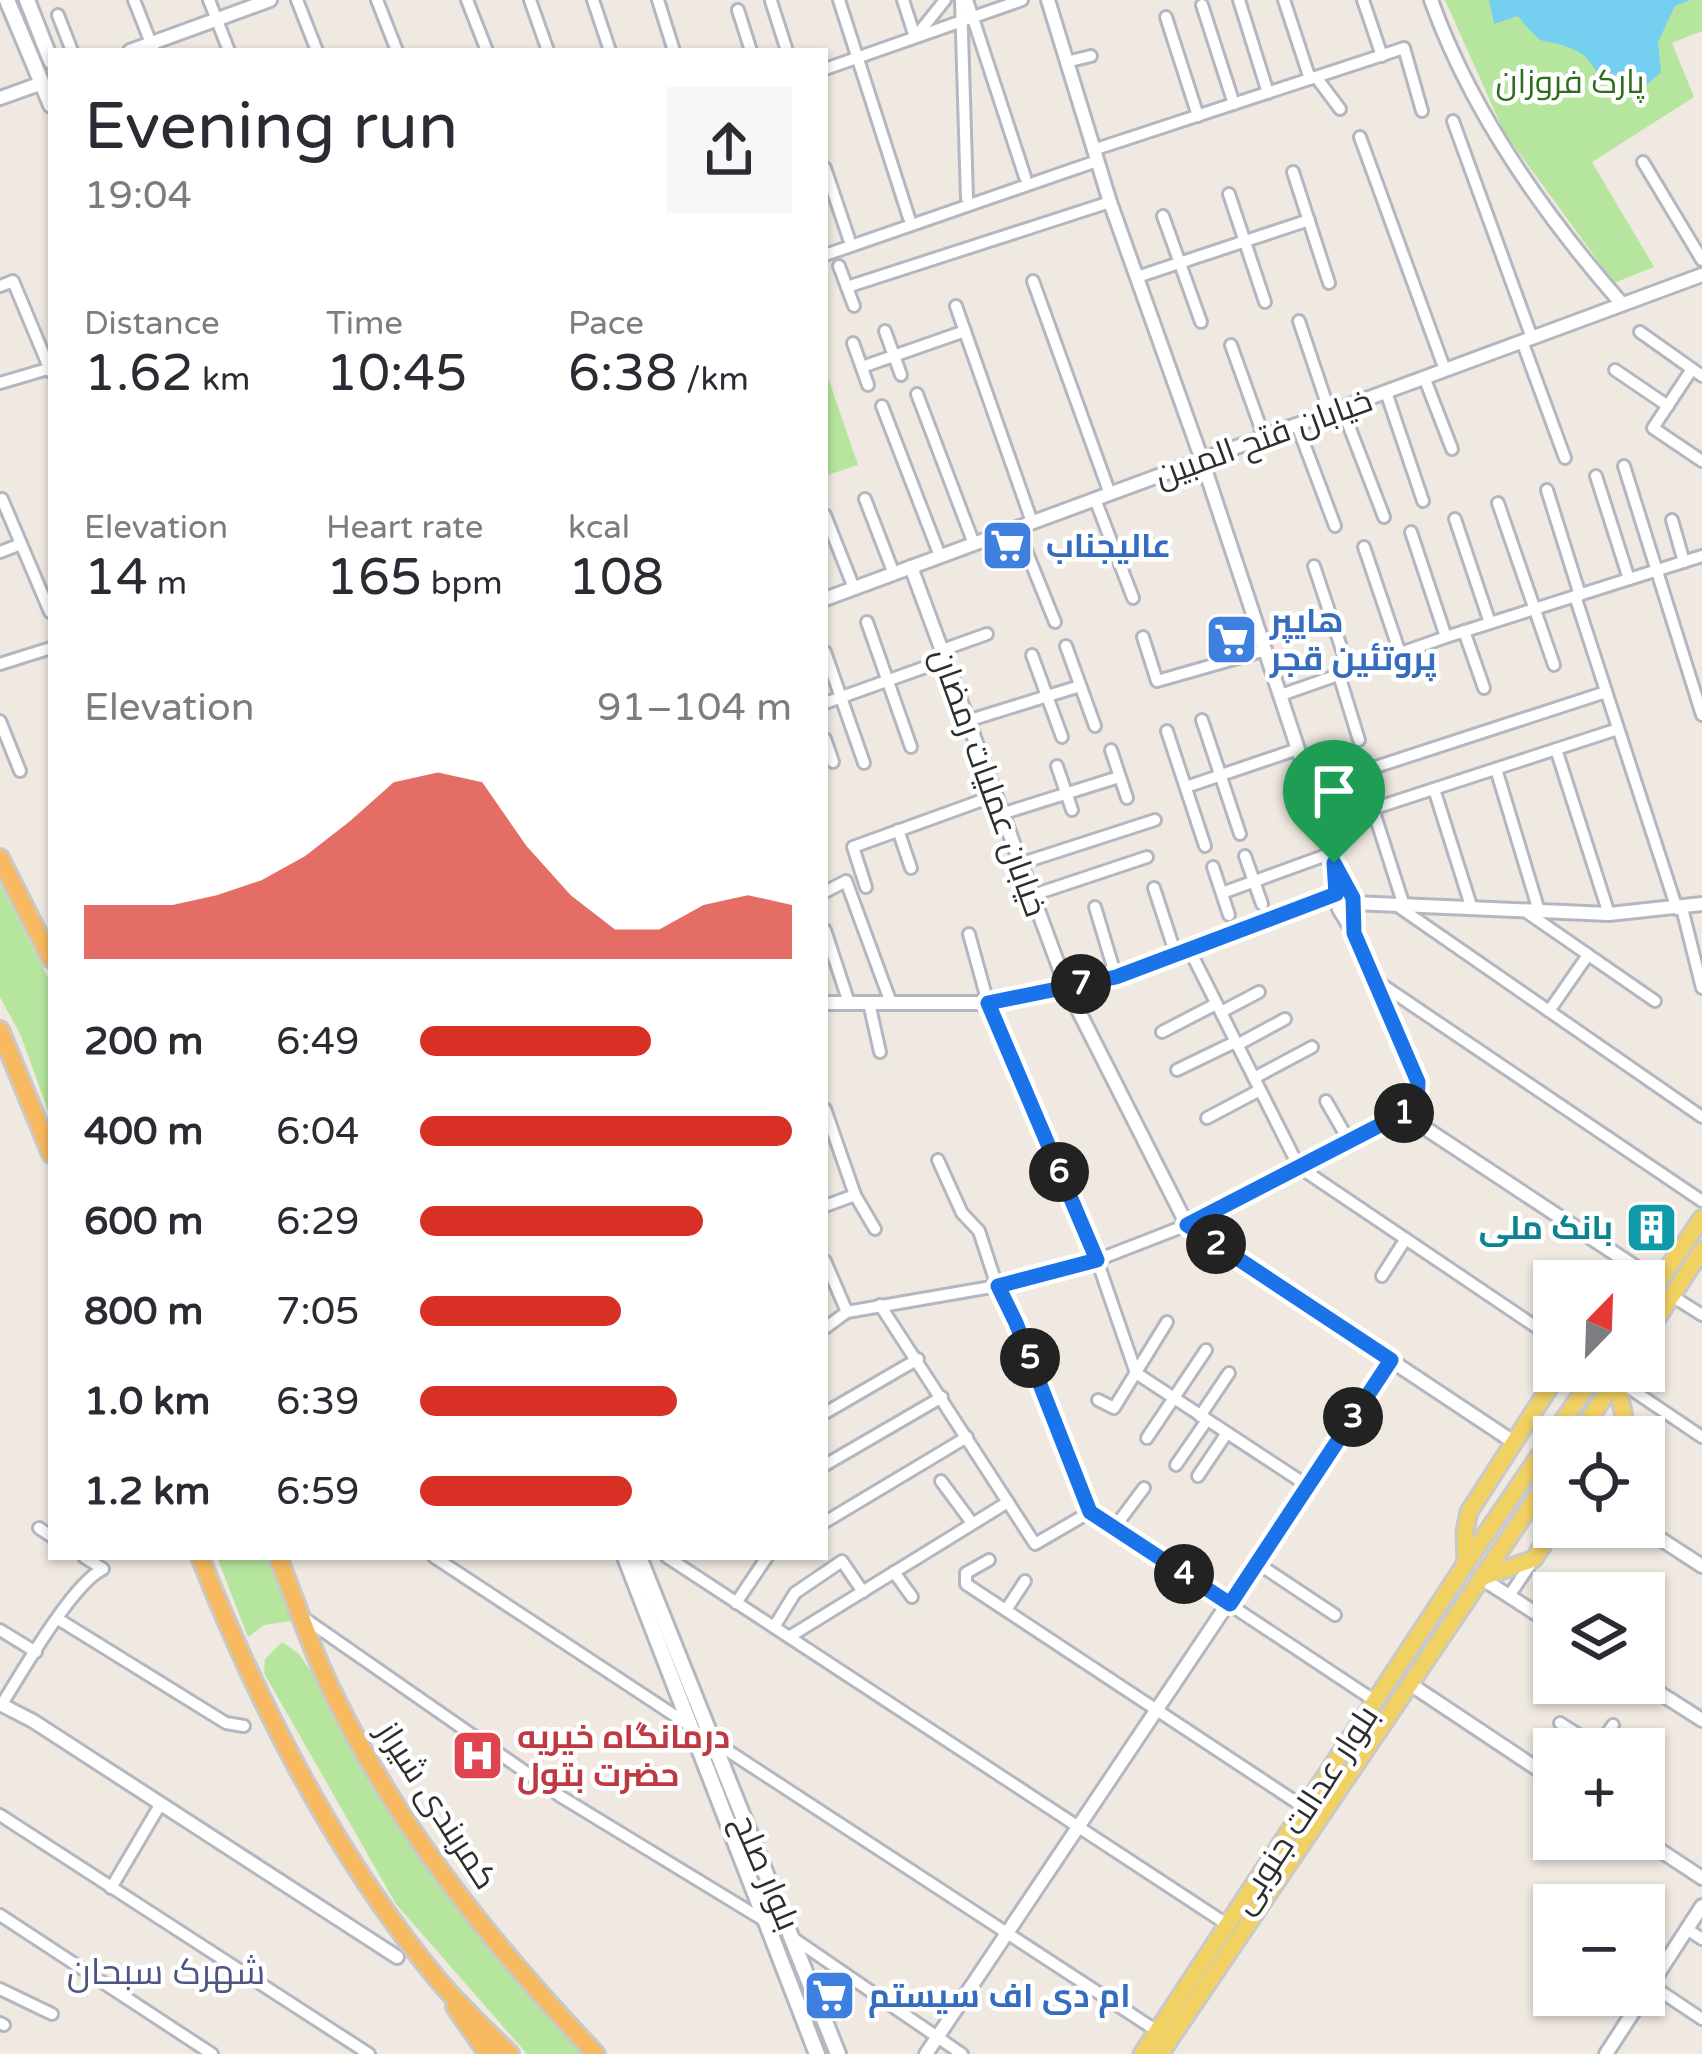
<!DOCTYPE html>
<meta charset="utf-8">
<style>
:root{--surface:#fff;--page:#f7f7f7;--text:#2b2b33;--muted:#7c7c81;--accent:#d93025}
body{margin:0;font-family:"Varela Round",Cairo,sans-serif;background:var(--page);color:var(--text);height:100vh;display:flex;flex-direction:column;font-size:45px;white-space:nowrap}
*{box-sizing:border-box;margin:0}
p{font-size:39px;color:var(--muted)}
.icon{flex:none;width:66px;height:66px;fill:none;stroke:currentColor;stroke-width:2;stroke-linecap:round;stroke-linejoin:round}
.map{position:relative;flex:1;overflow:hidden}
.details{position:absolute;left:48px;top:48px;width:780px;height:1512px;display:flex;flex-direction:column;background:var(--surface);border-radius:0px;box-shadow:0 3px 9px #0004}
.details>*{flex:none}
.needle{width:78px;rotate:23deg}
.buttons{position:absolute;left:1533px;top:1260px;display:grid;gap:24px}
.buttons a{display:grid;place-items:center;width:132px;height:132px;border-radius:0px;background:var(--surface);box-shadow:0 3px 9px #0004;font-size:60px}
.pin{position:absolute;display:grid;place-items:center;width:102px;height:102px;color:#fff;margin:-123px -51px;border-radius:50% 50% 50% 0;rotate:-45deg;box-shadow:0 0 12px #0007}
.pin .icon{rotate:45deg}
.km{position:absolute;width:60px;height:60px;margin:-30px;border-radius:50%;background:#222;color:#fff;font-size:33px;line-height:60px;text-align:center}
.round{display:grid;place-items:center;flex:none;width:126px;height:126px;border-radius:0px;background:var(--page)}
.overview{display:flex;align-items:center;justify-content:space-between;height:204px;padding:0 36px}
h1{font-size:66px;font-weight:600;line-height:90px}
.stats{display:grid;grid-template-columns:repeat(3,1fr);gap:18px;height:204px;padding:12px 36px}
.stats div{display:grid;align-content:center}
.stats b{font-size:51px;font-weight:600}
.stats small{font-size:33px;font-weight:400}
.stats p{font-size:33px}
.chart{height:336px;padding:24px 36px}
.chart p{display:flex;justify-content:space-between}
.chart svg{width:100%;height:216px;margin-top:12px;fill:var(--accent);opacity:.7}
ul{padding:0 36px;list-style:none;font-size:39px}
li{display:grid;grid-template-columns:192px 144px 1fr;align-items:center;height:90px}
li i{height:30px;border-radius:15px;background:var(--accent)}
.map>svg:first-child{display:block}
.green{fill:#b6e59e}
.water{fill:#75cff0}
.lines{fill:none;stroke-linecap:round;stroke-linejoin:round}
.minor-casing{stroke:#b4b7c1;stroke-width:16}
.tertiary-casing{stroke:#b4b7c1;stroke-width:18}
.secondary-casing{stroke:#b4b7c1;stroke-width:20}
.primary-casing{stroke:#c9c9c9;stroke-width:21}
.trunk-casing{stroke:#c9c9c9;stroke-width:22}
.minor{stroke:#fff;stroke-width:10}
.tertiary{stroke:#fff;stroke-width:12}
.secondary{stroke:#fff;stroke-width:14}
.primary{stroke:#f2d163;stroke-width:15}
.trunk{stroke:#f8ba60;stroke-width:16}
.route-casing{stroke:#fff;stroke-width:24}
.route{stroke:#1a73e8;stroke-width:15}
.labels{text-anchor:middle;stroke-width:9;stroke-linejoin:round;paint-order:stroke}
.park-label{font-size:33px;fill:#2c6e1b;stroke:#fff}
.street-label{font-size:33px;fill:#2e2e2e;stroke:#fff}
.shop-label{font-size:33px;font-weight:bold;fill:#366cbe;stroke:#fff;text-anchor:start}
.culture-label{font-size:33px;font-weight:bold;fill:#0d838f;stroke:#fff;text-anchor:end}
.health-label{font-size:33px;font-weight:bold;fill:#be3a42;stroke:#fff;text-anchor:start}
.neighbourhood-label{font-size:36px;fill:#4d5680;stroke:#fff}
</style>
<div class="map">
<svg width="1702" height="2054" viewBox="0 0 1702 2054">
<rect width="100%" height="100%" fill="#efe9e1"/>
<g class="green">
<path d="M1445,0H1702V31L1672,43L1694,97L1592,162L1654,267L1614,283L1504,132Z"/>
<path d="M825,369L858,465L825,476Z"/>
<path d="M0,883L51,984V1119L21,1036L0,997Z"/>
<path d="M217,1557H268L292,1621L264,1625L248,1637Z"/>
<path d="M282,1642L298,1653L323,1688L384,1797L510,1973L585,2054H527L396,1904L264,1673L265,1659Z"/>
</g>
<path class="water" d="M1489,0H1690L1675,6L1658,42L1661,72L1637,94C1588,87 1603,63 1575,50C1540,34 1548,54 1518,16L1494,24Z"/>
<g class="lines">
<defs>
<g id="minor">
<path d="M134,0L154,51"/>
<path d="M209,0L229,51"/>
<path d="M297,0L317,51"/>
<path d="M377,0L397,51"/>
<path d="M467,0L487,51"/>
<path d="M530,0L548,51"/>
<path d="M593,0L610,51"/>
<path d="M658,0L674,51"/>
<path d="M839,0L909,218"/>
<path d="M903,0L915,37"/>
<path d="M961,0L967,198"/>
<path d="M967,0L1025,177"/>
<path d="M1239,0L1268,93"/>
<path d="M1284,0L1310,79"/>
<path d="M1363,0L1382,56"/>
<path d="M771,1L787,51"/>
<path d="M1202,5L1234,104"/>
<path d="M738,10L751,51"/>
<path d="M58,15L72,51"/>
<path d="M1166,17L1198,116"/>
<path d="M917,35L945,0"/>
<path d="M1066,62L1091,56"/>
<path d="M825,69L1022,0"/>
<path d="M1316,77L1340,109"/>
<path d="M1453,121L1532,338"/>
<path d="M1360,137L1445,370"/>
<path d="M1093,150L1404,48L1422,111"/>
<path d="M1643,162L1702,260"/>
<path d="M825,168L849,239"/>
<path d="M1293,172L1329,283"/>
<path d="M1229,194L1265,302"/>
<path d="M1163,216L1201,322"/>
<path d="M825,255L1097,161"/>
<path d="M839,266L854,306"/>
<path d="M1137,277L1309,220"/>
<path d="M1033,281L1110,494"/>
<path d="M0,286L13,281L51,372"/>
<path d="M847,287L1110,202"/>
<path d="M956,306L1032,522"/>
<path d="M1299,321L1330,413"/>
<path d="M885,331L901,375"/>
<path d="M1640,332L1702,376"/>
<path d="M1522,341L1565,458"/>
<path d="M853,343L868,385"/>
<path d="M1231,345L1264,437"/>
<path d="M862,367L965,331"/>
<path d="M1692,369L1653,428L1702,461"/>
<path d="M1615,370L1668,406"/>
<path d="M1424,377L1452,449"/>
<path d="M0,383L51,368"/>
<path d="M1386,392L1423,501"/>
<path d="M917,394L974,544"/>
<path d="M882,406L940,556"/>
<path d="M1342,408L1384,517"/>
<path d="M1297,425L1335,526"/>
<path d="M1624,466L1702,715"/>
<path d="M1596,476L1629,579"/>
<path d="M1547,490L1580,595"/>
<path d="M2,499L50,612"/>
<path d="M865,499L894,574"/>
<path d="M1095,499L1133,598"/>
<path d="M1498,503L1554,665"/>
<path d="M825,515L854,588"/>
<path d="M1455,519L1490,623"/>
<path d="M1672,520L1684,562"/>
<path d="M1017,528L1055,622"/>
<path d="M1411,532L1446,637"/>
<path d="M1364,547L1400,653"/>
<path d="M0,552L21,544"/>
<path d="M1314,566L1349,671"/>
<path d="M1575,596L1677,909"/>
<path d="M867,622L911,747"/>
<path d="M1464,631L1484,688"/>
<path d="M1143,637L1157,681L1266,650"/>
<path d="M1066,646L1095,726"/>
<path d="M942,650L987,634"/>
<path d="M825,652L864,763"/>
<path d="M1032,655L1062,737"/>
<path d="M0,664L51,648"/>
<path d="M1339,675L1359,740"/>
<path d="M1281,695L1446,637L1702,556"/>
<path d="M825,703L945,660"/>
<path d="M1202,720L1240,834"/>
<path d="M0,721L20,771"/>
<path d="M967,721L1080,686"/>
<path d="M1167,731L1205,846"/>
<path d="M825,739L833,762"/>
<path d="M1556,749L1609,914"/>
<path d="M1111,750L1127,798"/>
<path d="M1057,766L1072,810"/>
<path d="M1496,769L1539,911"/>
<path d="M1186,787L1298,749"/>
<path d="M1311,788L1606,692"/>
<path d="M1434,789L1472,909"/>
<path d="M1373,809L1404,906"/>
<path d="M1001,814L1119,777"/>
<path d="M1323,825L1618,729"/>
<path d="M898,830L911,868"/>
<path d="M1245,856L1262,904"/>
<path d="M1019,864L1155,820"/>
<path d="M1213,867L1229,915"/>
<path d="M866,887L853,847L994,796"/>
<path d="M1154,888L1176,955"/>
<path d="M825,892L846,881L891,1003"/>
<path d="M1222,893L1332,853"/>
<path d="M1030,896L1147,857"/>
<path d="M1396,905L1702,1117"/>
<path d="M1095,907L1116,977"/>
<path d="M1682,908L1702,988"/>
<path d="M1525,911L1655,1001"/>
<path d="M825,930L849,1003"/>
<path d="M969,934L988,1003L1097,1260L1136,1373"/>
<path d="M1190,951L1299,1167L1554,1339"/>
<path d="M1375,980L1702,1201"/>
<path d="M869,1003L880,1052"/>
<path d="M1549,1011L1588,955"/>
<path d="M1221,1012L1259,992"/>
<path d="M1162,1032L1216,1004"/>
<path d="M1237,1045L1285,1019"/>
<path d="M1177,1070L1235,1042"/>
<path d="M1254,1078L1312,1047"/>
<path d="M1326,1101L1349,1141"/>
<path d="M825,1109L855,1195L875,1229"/>
<path d="M1207,1118L1260,1090"/>
<path d="M938,1160L962,1213L979,1231L997,1286L1016,1323L1090,1512"/>
<path d="M825,1206L855,1195"/>
<path d="M825,1261L847,1312"/>
<path d="M1382,1276L1405,1240"/>
<path d="M1672,1296L1702,1315"/>
<path d="M880,1305L1035,1544L1090,1512"/>
<path d="M825,1328L847,1312L997,1286L1097,1260L1187,1225L1417,1106"/>
<path d="M1136,1373L1308,1486"/>
<path d="M1616,1379L1702,1437"/>
<path d="M1098,1400L1114,1408L1167,1322"/>
<path d="M825,1413L918,1359"/>
<path d="M1200,1416L1229,1373"/>
<path d="M1147,1438L1206,1350"/>
<path d="M825,1465L942,1397"/>
<path d="M1176,1465L1207,1420"/>
<path d="M1198,1476L1227,1433"/>
<path d="M941,1481L972,1523"/>
<path d="M1090,1512L1375,1701"/>
<path d="M825,1522L967,1437"/>
<path d="M39,1528L51,1536"/>
<path d="M1114,1528L1144,1488"/>
<path d="M434,1557L692,1727"/>
<path d="M667,1557L1228,1925"/>
<path d="M989,1560L966,1573V1584L1305,1808"/>
<path d="M1257,1563L1335,1615"/>
<path d="M894,1572L912,1597"/>
<path d="M1509,1596L1534,1559"/>
<path d="M736,1603L767,1557"/>
<path d="M1006,1610L1025,1581"/>
<path d="M304,1618L560,1796L765,1921"/>
<path d="M58,1619L226,1723L244,1726"/>
<path d="M774,1627L795,1593L842,1561L863,1592"/>
<path d="M0,1630L36,1652"/>
<path d="M789,1637L1008,1502"/>
<path d="M2,1704C22,1672 72,1584 103,1569L84,1557"/>
<path d="M1560,1723L1598,1747"/>
<path d="M713,1741L1157,2031"/>
<path d="M1597,1749L1613,1725"/>
<path d="M0,1815L369,2054"/>
<path d="M111,1888L160,1805"/>
<path d="M0,1915L212,2054"/>
<path d="M1687,1929L1702,1939"/>
<path d="M796,1940L962,2054"/>
<path d="M1651,1985L1702,2019"/>
<path d="M0,1989L52,2014"/>
<path d="M0,2023L4,2025"/>
</g>
<g id="tertiary">
<path d="M1048,0L1110,202L1202,460L1345,891"/>
<path d="M1431,0C1471,112 1544,215 1622,304"/>
<path d="M130,51L270,0"/>
<path d="M0,98L42,83"/>
<path d="M911,567L1066,986L1187,1225L1512,1441"/>
<path d="M825,599L1702,275"/>
<path d="M1339,909L1354,933L1418,1082L1422,1126L1658,1282"/>
<path d="M1353,924V903L1609,914L1702,904"/>
<path d="M825,1003H988L1116,977L1336,894L1334,872"/>
<path d="M1642,1527L1702,1566"/>
<path d="M1481,1578L1554,1625"/>
<path d="M1644,1683L1702,1720"/>
<path d="M1410,1684L1554,1780"/>
<path d="M0,1704L33,1721L397,1957"/>
<path d="M1643,1839L1702,1878"/>
<path d="M926,2054L1391,1360"/>
<path d="M1606,2054L1702,1906"/>
</g>
<g id="secondary">
<path d="M7,0L51,105"/>
<path d="M27,0L51,61"/>
<path d="M625,1557L817,2054"/>
<path d="M639,1557L838,2054"/>
</g>
<g id="primary">
<path d="M1644,1303L1702,1218"/>
<path d="M1644,1338L1702,1250"/>
<path d="M1577,1437L1622,1371"/>
<path d="M1612,1437L1624,1417L1616,1379"/>
<path d="M1466,1563L1465,1531L1469,1512L1560,1371"/>
<path d="M1481,1578L1534,1559L1554,1527"/>
<path d="M1142,2054L1466,1563L1597,1371"/>
<path d="M1160,2054L1554,1471"/>
</g>
<g id="trunk">
<path d="M0,858L51,959"/>
<path d="M0,1030L51,1154"/>
<path d="M200,1557C259,1706 336,1857 439,1981C461,2007 486,2030 510,2054"/>
<path d="M278,1557C296,1602 311,1649 333,1693C398,1828 493,1946 596,2054"/>
<path d="M455,2007L488,2054"/>
</g>
</defs>
<use href="#minor" class="minor-casing"/>
<use href="#tertiary" class="tertiary-casing"/>
<use href="#secondary" class="secondary-casing"/>
<use href="#primary" class="primary-casing"/>
<use href="#trunk" class="trunk-casing"/>
<use href="#minor" class="minor"/>
<use href="#tertiary" class="tertiary"/>
<use href="#secondary" class="secondary"/>
<use href="#primary" class="primary"/>
<use href="#trunk" class="trunk"/>
</g>
<g class="lines">
<defs>
<path id="route" d="M1334,863L1353,898L1354,933L1418,1082L1417,1106L1187,1225L1391,1360L1230,1604L1090,1512L1016,1323L998,1286L1097,1260L988,1003L1116,977L1336,894Z"/>
</defs>
<use href="#route" class="route-casing"/>
<use href="#route" class="route"/>
</g>
<defs>
<symbol id="supermarket-square" viewBox="-11 -11 22 22"><rect x="-9" y="-9" width="18" height="18" rx="4" fill="#3f7fe0" stroke="#fff"/><path d="M-6-5.5h2.5l.6 2H6L4.5 2H-2.5L-4.4-4H-6ZM-1.5 3.2a1.3 1.3 0 1 0 .1 0ZM3 3.2a1.3 1.3 0 1 0 .1 0Z" fill="#fff"/></symbol>
<symbol id="building-square" viewBox="-11 -11 22 22"><rect x="-9" y="-9" width="18" height="18" rx="4" fill="#0f9aa8" stroke="#fff"/><path d="M-4-6H4V6H1V3H-1V6H-4ZM-2.5-4.3h1.7v1.8h-1.7ZM.8-4.3h1.7v1.8H.8ZM-2.5-1h1.7V.8h-1.7ZM.8-1h1.7V.8H.8Z" fill="#fff"/></symbol>
<symbol id="hospital-square" viewBox="-11 -11 22 22"><rect x="-9" y="-9" width="18" height="18" rx="4" fill="#e0444e" stroke="#fff"/><path d="M-5-5h3v3.5h4V-5h3V5h-3V1.5h-4V5h-3Z" fill="#fff"/></symbol>
</defs>
<g fill-rule="evenodd">
<use href="#supermarket-square" x="978" y="516" width="59" height="59"/>
<use href="#supermarket-square" x="1202" y="610" width="59" height="59"/>
<use href="#building-square" x="1622" y="1198" width="59" height="59"/>
<use href="#hospital-square" x="448" y="1726" width="59" height="59"/>
<use href="#supermarket-square" x="800" y="1966" width="59" height="59"/>
</g>
<g class="labels">
<g class="park-label">
<text x="1570" y="93">پارک فروزان</text>
</g>
<g class="street-label">
<text transform="translate(1263 437) rotate(-20)" y="12">خیابان فتح المبین</text>
<text transform="translate(990 782) rotate(70)" y="12">خیابان عملیات رمضان</text>
<text transform="translate(438 1805) rotate(57)" y="12">کمربندی شیراز</text>
<text transform="translate(1304 1809) rotate(-57)" y="12">بلوار عدالت جنوبی</text>
<text transform="translate(767 1872) rotate(67)" y="12">بلوار صلح</text>
</g>
<g class="shop-label">
<text x="1046" y="557">عالیجناب</text>
<text x="1270" y="632">هایپر<tspan x="1270" dy="38">پروتئین قجر</tspan></text>
<text x="868" y="2007">ام دی اف سیستم</text>
</g>
<g class="culture-label">
<text x="1613" y="1239">بانک ملی</text>
</g>
<g class="health-label">
<text x="517" y="1748">درمانگاه خیریه<tspan x="517" dy="38">حضرت بتول</tspan></text>
</g>
<g class="neighbourhood-label">
<text x="166" y="1984">شهرک سبحان</text>
</g>
</g>
</svg>
<div class="buttons">
<a><svg class="needle" viewBox="-14 -14 28 28"><path d="M0-13l5 13h-10z" fill="#e53935"/><path d="M0 13l5-13h-10z" fill="#7c7c81"/></svg></a>
<a><svg class="icon" aria-label="locate" viewBox="0 0 24 24"><circle cx="12" cy="12" r="6"/><path d="M12 2v4M12 18v4M2 12h4M18 12h4"/></svg></a>
<a><svg class="icon" aria-label="layers" viewBox="0 0 24 24"><path d="M12 4l9 5-9 5-9-5zM3 14l9 5 9-5"/></svg></a>
<a>+</a>
<a>−</a>
</div>
<div class="pin" style="left:1334px;top:863px;background:#1e9e55"><svg class="icon" aria-label="arrive" viewBox="0 0 24 24"><path d="M6 21V4h12l-3 4 3 4H6"/></svg></div>
<b class="km" style="left:1404px;top:1113px">1</b>
<b class="km" style="left:1216px;top:1244px">2</b>
<b class="km" style="left:1353px;top:1417px">3</b>
<b class="km" style="left:1184px;top:1574px">4</b>
<b class="km" style="left:1030px;top:1358px">5</b>
<b class="km" style="left:1059px;top:1172px">6</b>
<b class="km" style="left:1081px;top:984px">7</b>
<section class="details">
<div class="overview"><div><h1>Evening run</h1><p>19:04</p></div><a class="round"><svg class="icon" aria-label="share" viewBox="0 0 24 24"><path d="M12 15V3M7 8l5-5 5 5M5 13v7h14v-7"/></svg></a></div>
<div class="stats">
<div><p>Distance</p><b>1.62<small> km</small></b></div>
<div><p>Time</p><b>10:45</b></div>
<div><p>Pace</p><b>6:38<small> /km</small></b></div>
</div>
<div class="stats">
<div><p>Elevation</p><b>14<small> m</small></b></div>
<div><p>Heart rate</p><b>165<small> bpm</small></b></div>
<div><p>kcal</p><b>108</b></div>
</div>
<div class="chart"><p><span>Elevation</span>91–104 m</p>
<svg viewBox="0 0 160 44" preserveAspectRatio="none"><path d="M0 44V33L10 33L20 33L30 31L40 28L50 23L60 16L70 8L80 6L90 8L100 21L110 31L120 38L130 38L140 33L150 31L160 33V44z"/></svg>
</div>
<ul>
<li><b>200 m</b>6:49<i style="width:62%"></i></li>
<li><b>400 m</b>6:04<i style="width:100%"></i></li>
<li><b>600 m</b>6:29<i style="width:76%"></i></li>
<li><b>800 m</b>7:05<i style="width:54%"></i></li>
<li><b>1.0 km</b>6:39<i style="width:69%"></i></li>
<li><b>1.2 km</b>6:59<i style="width:57%"></i></li>
</ul>
</section>
</div>
